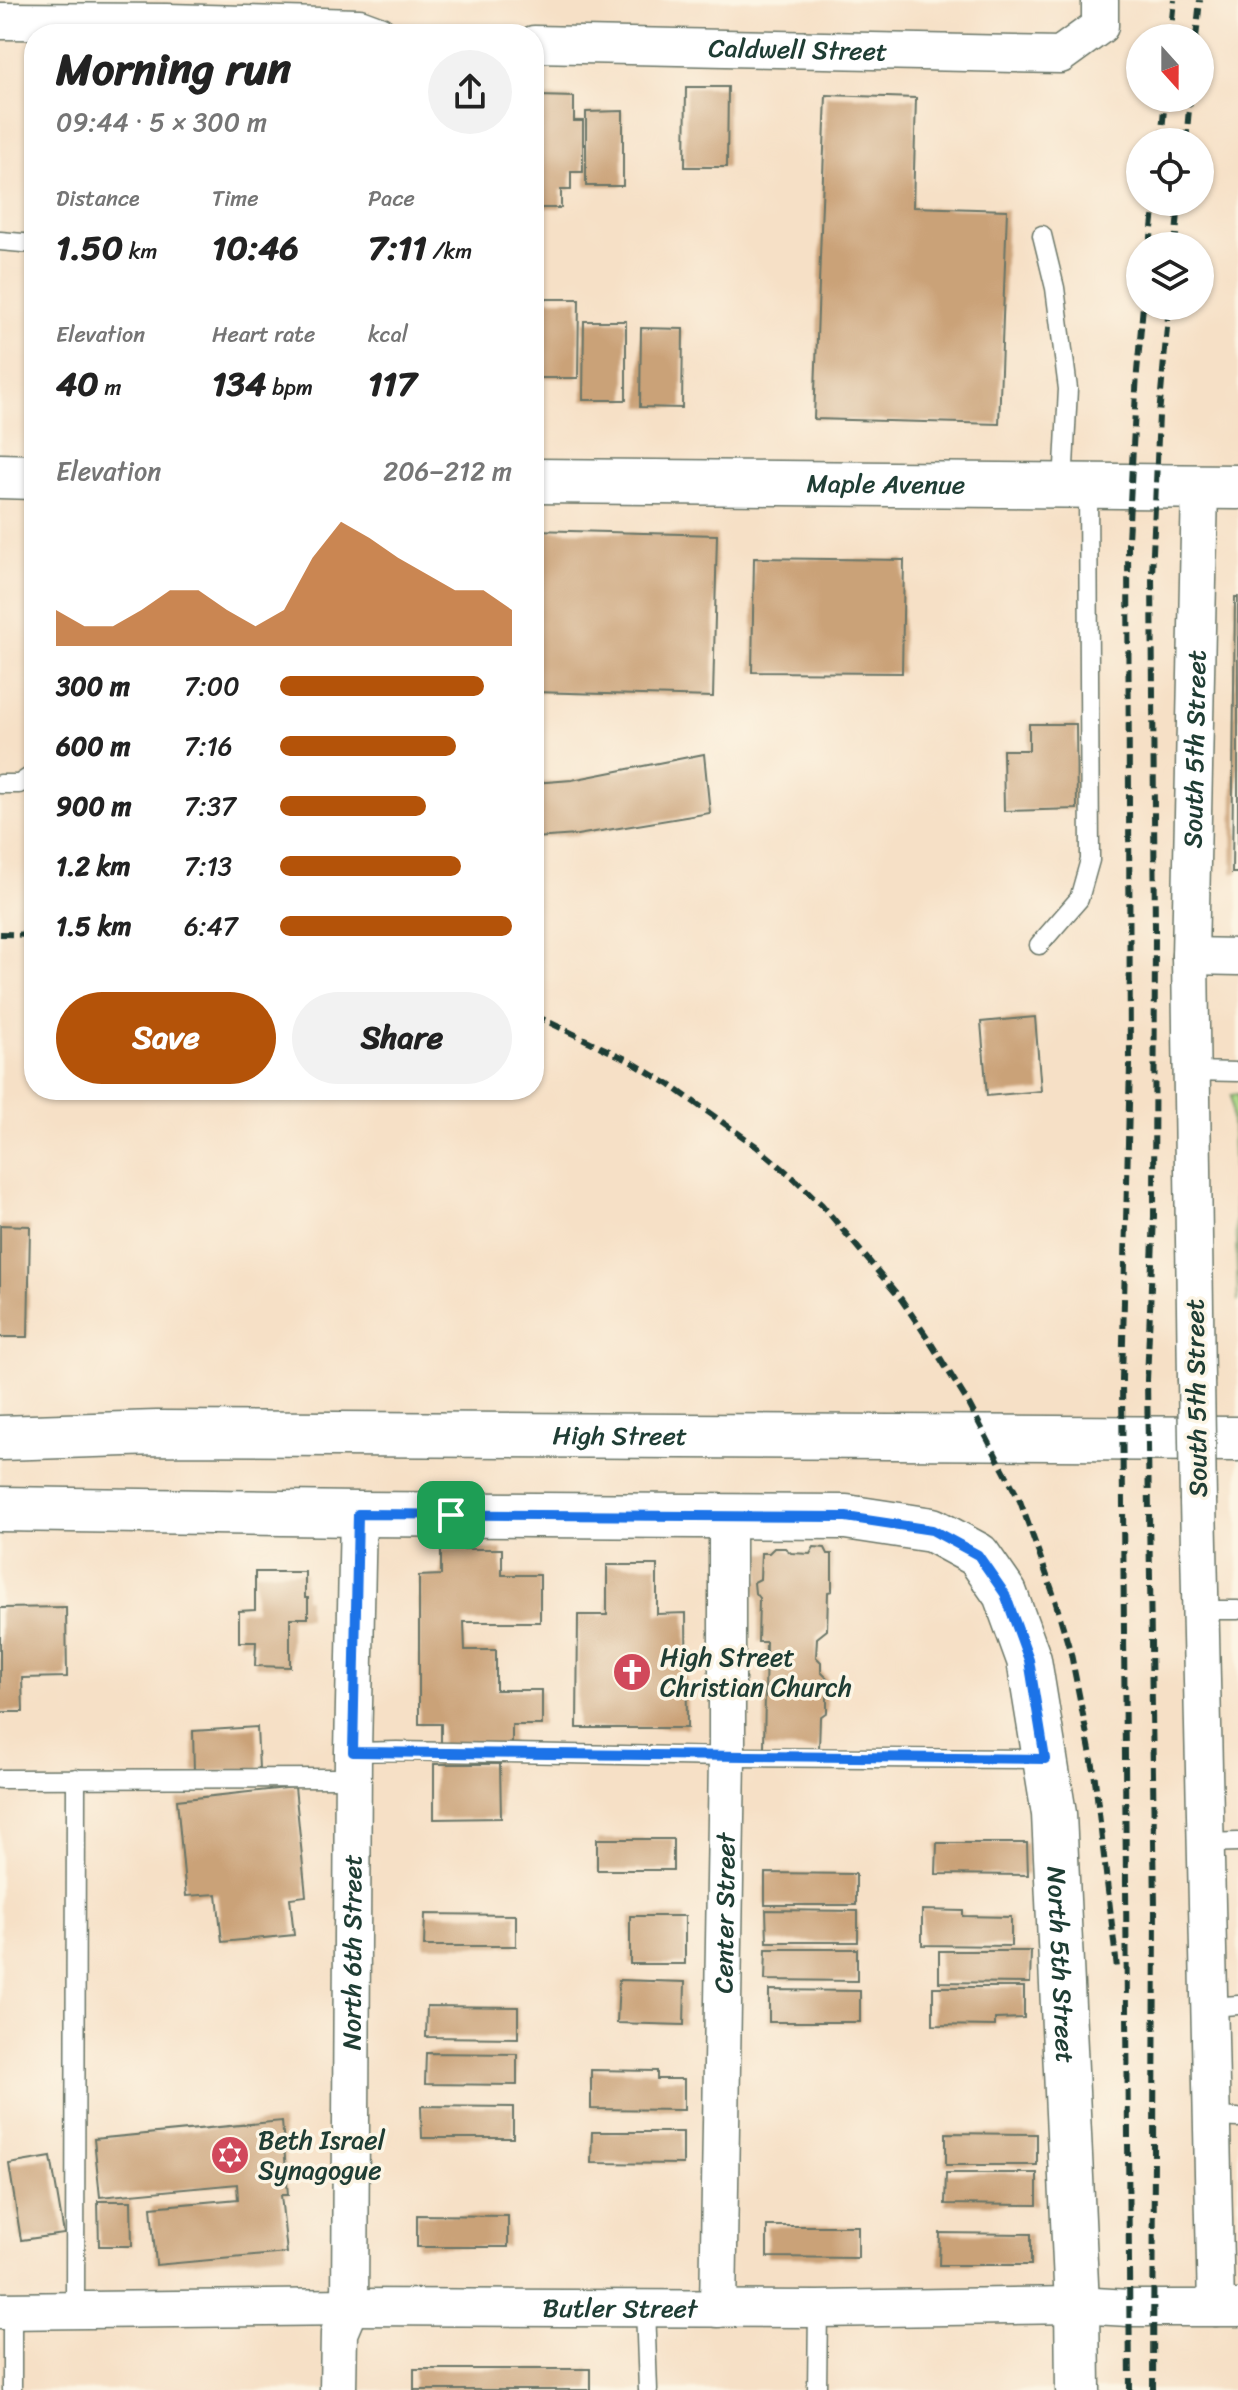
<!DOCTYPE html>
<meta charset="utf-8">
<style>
:root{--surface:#fff;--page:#f2f2f2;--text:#222;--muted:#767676;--accent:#b45309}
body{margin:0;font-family:Sriracha,sans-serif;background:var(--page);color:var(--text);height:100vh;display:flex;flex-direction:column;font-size:30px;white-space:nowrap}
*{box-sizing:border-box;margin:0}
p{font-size:26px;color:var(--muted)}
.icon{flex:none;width:44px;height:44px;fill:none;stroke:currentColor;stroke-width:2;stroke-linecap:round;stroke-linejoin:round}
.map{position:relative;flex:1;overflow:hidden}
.panel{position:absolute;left:24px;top:24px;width:520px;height:1076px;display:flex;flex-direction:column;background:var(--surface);border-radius:32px;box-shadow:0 2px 6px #0004}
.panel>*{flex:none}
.needle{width:52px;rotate:159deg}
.controls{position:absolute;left:1126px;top:24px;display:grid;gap:16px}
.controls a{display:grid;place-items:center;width:88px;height:88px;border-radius:50%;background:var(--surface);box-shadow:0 2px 6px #0004;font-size:40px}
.pin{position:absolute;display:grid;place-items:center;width:68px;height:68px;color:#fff;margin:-34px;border-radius:16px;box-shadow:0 4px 12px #0006}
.round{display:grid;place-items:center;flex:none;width:84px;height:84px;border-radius:42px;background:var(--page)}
.headline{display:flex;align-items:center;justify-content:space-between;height:136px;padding:0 32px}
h1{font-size:44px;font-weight:700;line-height:60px}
.metrics{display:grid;grid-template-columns:repeat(3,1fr);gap:12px;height:136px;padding:8px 32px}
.metrics div{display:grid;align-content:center}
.metrics b{font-size:34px;font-weight:700}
.metrics small{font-size:22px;font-weight:400}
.metrics p{font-size:22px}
.chart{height:224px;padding:16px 32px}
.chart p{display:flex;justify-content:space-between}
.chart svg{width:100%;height:144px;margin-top:8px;fill:var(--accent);opacity:.7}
.button{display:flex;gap:16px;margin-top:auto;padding:16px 32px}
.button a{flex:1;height:92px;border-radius:48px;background:var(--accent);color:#fff;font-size:32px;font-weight:700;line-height:92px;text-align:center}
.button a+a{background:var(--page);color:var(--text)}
ul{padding:0 32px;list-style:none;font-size:26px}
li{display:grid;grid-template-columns:128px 96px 1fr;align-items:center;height:60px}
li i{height:20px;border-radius:10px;background:var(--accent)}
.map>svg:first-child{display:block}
.green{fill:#acd885;stroke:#668a5c;stroke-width:2}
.building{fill:#caa278}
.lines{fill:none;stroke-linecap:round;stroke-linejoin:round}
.lane-casing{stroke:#6a7667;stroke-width:21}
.street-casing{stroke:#6a7667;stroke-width:39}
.secondary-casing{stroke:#6a7667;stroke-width:47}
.highway-casing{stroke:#6a7667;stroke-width:47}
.lane{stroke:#fff;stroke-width:18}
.street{stroke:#fff;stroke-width:36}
.secondary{stroke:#fff;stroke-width:44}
.highway{stroke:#fff;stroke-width:44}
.rail{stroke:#1f3d34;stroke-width:6;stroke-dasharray:12 6;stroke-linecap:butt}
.street-bridge-casing{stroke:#6a7667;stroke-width:39;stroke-linecap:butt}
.street-bridge{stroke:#fff;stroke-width:36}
.route-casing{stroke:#fff;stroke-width:16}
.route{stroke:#1a73e8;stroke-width:10}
.labels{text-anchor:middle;stroke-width:7;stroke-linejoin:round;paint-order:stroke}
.street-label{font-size:26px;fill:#1f3d34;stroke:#fcf5e5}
.poi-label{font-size:26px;fill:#1f3d34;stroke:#fcf5e5;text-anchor:start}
</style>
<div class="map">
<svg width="1238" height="2390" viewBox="0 0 1238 2390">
<rect width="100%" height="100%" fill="#fcf5e5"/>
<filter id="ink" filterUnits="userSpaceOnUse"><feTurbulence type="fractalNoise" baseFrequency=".0125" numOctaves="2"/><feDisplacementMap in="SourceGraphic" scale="16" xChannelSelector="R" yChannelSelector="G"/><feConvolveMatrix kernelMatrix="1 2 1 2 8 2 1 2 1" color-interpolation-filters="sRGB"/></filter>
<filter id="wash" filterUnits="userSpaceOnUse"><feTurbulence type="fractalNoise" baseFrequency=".006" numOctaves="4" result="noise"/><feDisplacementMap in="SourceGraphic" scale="32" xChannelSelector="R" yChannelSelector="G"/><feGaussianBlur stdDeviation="1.8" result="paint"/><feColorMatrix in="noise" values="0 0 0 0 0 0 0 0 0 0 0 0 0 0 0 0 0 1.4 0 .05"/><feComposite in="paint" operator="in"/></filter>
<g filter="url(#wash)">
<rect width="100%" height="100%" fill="#f6e0c6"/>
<path class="green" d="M1238,1094V1302L1231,1095Z"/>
<g id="blocks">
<g class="building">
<path d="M686,87H728L727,167H685Z"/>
<path d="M826,95L916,98L913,207L1007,210L999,424L814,419Z"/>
<path d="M539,96L574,97V121H583V172H571V190H561V208H539Z"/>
<path d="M623,111V186H586V112Z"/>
<path d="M537,299H579L578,378H536Z"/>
<path d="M584,321H626V400H583Z"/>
<path d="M641,328L683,329L682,408L640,407Z"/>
<path d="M534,530L717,535L713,697L534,692Z"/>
<path d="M754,558L904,560L902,673L752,672Z"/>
<path d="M1235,597H1238V873H1232Z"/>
<path d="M1029,724H1076L1077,809L1004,811L1003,750H1029Z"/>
<path d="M704,754L710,813L577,835L534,838V783L572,780Z"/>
<path d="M1035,1017L1041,1091L987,1096L981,1022Z"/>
<path d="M0,1225L30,1226L28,1337H0Z"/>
<path d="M814,1547L825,1548L828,1554H832V1591L828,1592L827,1630L817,1638L816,1657L821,1662V1672L827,1678V1712L820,1717L819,1750L764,1748L766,1642H758L759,1598L755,1593L754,1582L760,1579L761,1553H769L774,1548H785L791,1553L810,1554Z"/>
<path d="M441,1549H502V1575H540V1622H464L465,1650H496V1690H542V1725H512V1746L441,1745V1724H419V1576L441,1575Z"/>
<path d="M607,1565H657V1614L686,1613L687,1728H577L578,1615H607Z"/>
<path d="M255,1572H305V1598H308V1618H290V1667L255,1666L256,1642H239V1611L255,1610Z"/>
<path d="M66,1607L67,1677L22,1678L23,1712H0V1608Z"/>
<path d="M257,1727L259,1769L194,1772L193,1731Z"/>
<path d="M434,1764H500L501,1818L434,1819Z"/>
<path d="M295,1787L306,1896L290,1898L294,1935L222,1942L217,1894L186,1896L177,1800Z"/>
<rect x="597" y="1839" width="76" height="31"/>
<path d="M937,1843H1027L1028,1875L936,1874Z"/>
<path d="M765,1873L856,1874V1905H765Z"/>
<path d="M766,1910L858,1911V1942H767Z"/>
<path d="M922,1910L963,1911V1916L1011,1917V1946L922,1945Z"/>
<path d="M425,1914L516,1915V1946H424Z"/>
<rect x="630" y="1916" width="55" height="48"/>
<path d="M766,1949H857V1981L765,1980Z"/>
<path d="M939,1951H1031L1030,1983L939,1982Z"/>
<path d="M619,1980L685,1982L684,2025L617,2023Z"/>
<path d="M933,1987H1024V2018L995,2019V2026L933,2025Z"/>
<path d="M769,1990L860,1991V2022H769Z"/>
<path d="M427,2006L518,2007V2038L426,2037Z"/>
<path d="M426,2053L517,2054V2085L425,2084Z"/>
<path d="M591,2070L657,2071V2079H684V2110L591,2109Z"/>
<path d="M421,2106L513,2107V2138H422Z"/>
<path d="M282,2121L288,2195H281L287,2253L156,2265L151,2207L238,2199L237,2184L100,2197L94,2139Z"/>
<path d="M592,2132H683V2164L591,2163Z"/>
<path d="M946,2133L1037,2134V2165H946Z"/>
<path d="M51,2157L64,2234L21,2240L9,2164Z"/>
<path d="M946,2173H1037V2205L945,2204Z"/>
<path d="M98,2201H131L132,2246H99Z"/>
<path d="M417,2215L508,2216V2247H417Z"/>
<path d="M767,2226H858V2258L767,2257Z"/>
<path d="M940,2233L1031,2234V2265H939Z"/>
<rect x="414" y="2369" width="176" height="21"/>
</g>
</g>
</g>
<g filter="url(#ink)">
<use href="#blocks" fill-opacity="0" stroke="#6a7667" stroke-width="2"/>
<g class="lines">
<defs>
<g id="lane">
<path d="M1042,235L1055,288L1068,389L1063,485"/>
<path d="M0,241L34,244"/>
<path d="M0,784H19L34,774"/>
<path d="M1039,945L1079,899L1090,860L1088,486"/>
<path d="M1191,1071L1238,1072"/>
<path d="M1201,1610H1238"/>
<path d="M353,1752L397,1751L727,1757L1045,1759"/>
<path d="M0,1779L353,1778"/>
<path d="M1206,1843L1238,1842"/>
<path d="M1210,2007L1238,2005"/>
<path d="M1212,2117L1238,2118"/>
<path d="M645,2308L648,2390"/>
<path d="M75,2311L76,1778"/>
<path d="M12,2390V2311"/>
<path d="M817,2390L818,2309"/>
</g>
<g id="street">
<path d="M0,21L167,22L359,27L378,34"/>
<path id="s1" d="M534,44L1060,55L1100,26V0"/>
<path d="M1190,956L1238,957"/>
<path id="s2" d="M1196,1379L1190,956L1200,487"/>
<path d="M1198,1501L1216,2308"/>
<path id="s3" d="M718,2309L727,1757V1516"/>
<path id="s4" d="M0,2311L350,2307L818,2309L1077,2305L1129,2308H1238"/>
<path id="s5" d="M338,2390L339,2333L350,2307L353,1752L358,1514"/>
</g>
<g id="secondary">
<path d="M0,476L34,477"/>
<path id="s6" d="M534,481L1238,487"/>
<path id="s7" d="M0,1509L358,1514L846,1517L932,1530L978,1555L1005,1594L1029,1660L1054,1814L1077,2305L1078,2390"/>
</g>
<g id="highway">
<path id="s8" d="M0,1438L157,1433L1238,1439"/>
</g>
</defs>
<use href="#lane" class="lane-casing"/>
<use href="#street" class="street-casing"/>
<use href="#secondary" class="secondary-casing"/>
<use href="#highway" class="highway-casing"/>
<use href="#lane" class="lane"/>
<use href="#street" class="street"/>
<use href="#secondary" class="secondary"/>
<use href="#highway" class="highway"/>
<g class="rail">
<path d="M1170,38L1174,0"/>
<path d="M1196,38L1200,0"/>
<path d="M1161,142L1165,98"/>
<path d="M1186,142L1190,98"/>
<path d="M1150,246L1155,202"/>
<path d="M1175,246L1179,202"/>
<path d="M0,934L34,935"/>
<path d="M534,1015L628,1060L670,1085L756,1146L796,1180L822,1205L901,1299L927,1337L969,1404L1020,1501L1052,1590L1071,1654L1094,1771L1117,1968"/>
<path d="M1130,2390L1122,1380L1130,1065L1128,540L1137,372L1143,306"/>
<path d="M1153,2390L1155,1907L1147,1380L1154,1216L1155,930L1152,575L1159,415L1169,306"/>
</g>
<defs>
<path id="street-bridge" d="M1196,1379L1198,1501"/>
</defs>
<use href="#street-bridge" class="street-bridge-casing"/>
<use href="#street-bridge" class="street-bridge"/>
</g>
</g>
<g class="lines" filter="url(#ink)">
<defs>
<path id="route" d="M358,1514L846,1517L932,1530L978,1555L1005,1594L1029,1660L1045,1759L353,1752Z"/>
</defs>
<use href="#route" class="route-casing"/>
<use href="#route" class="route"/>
</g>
<defs>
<symbol id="church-disc" viewBox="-11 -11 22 22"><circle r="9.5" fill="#d1495b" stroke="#fcf5e5"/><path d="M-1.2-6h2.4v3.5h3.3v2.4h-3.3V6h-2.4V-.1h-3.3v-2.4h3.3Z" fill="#fff"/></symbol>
<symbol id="synagogue-disc" viewBox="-11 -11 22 22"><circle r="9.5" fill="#d1495b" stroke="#fcf5e5"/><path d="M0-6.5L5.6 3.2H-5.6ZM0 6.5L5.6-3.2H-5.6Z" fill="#fff"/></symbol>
</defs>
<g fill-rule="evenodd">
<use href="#church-disc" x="610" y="1650" width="44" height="44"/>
<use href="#synagogue-disc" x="208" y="2133" width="44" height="44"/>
</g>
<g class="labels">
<g class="street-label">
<text dy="9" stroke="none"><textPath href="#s1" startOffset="264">Caldwell Street</textPath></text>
<text dy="9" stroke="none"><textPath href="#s6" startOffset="352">Maple Avenue</textPath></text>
<text dy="9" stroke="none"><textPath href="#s2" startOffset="630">South 5th Street</textPath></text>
<text transform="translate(1196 1398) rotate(-91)" y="9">South 5th Street</text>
<text dy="9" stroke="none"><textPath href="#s8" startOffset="620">High Street</textPath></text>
<text dy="9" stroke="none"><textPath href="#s3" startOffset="396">Center Street</textPath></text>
<text dy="9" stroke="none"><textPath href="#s5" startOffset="440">North 6th Street</textPath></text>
<text dy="9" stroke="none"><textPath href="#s7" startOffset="1410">North 5th Street</textPath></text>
<text dy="9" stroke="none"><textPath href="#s4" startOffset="620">Butler Street</textPath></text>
</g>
<g class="poi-label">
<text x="660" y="1666">High Street<tspan x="660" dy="30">Christian Church</tspan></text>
<text x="258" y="2149">Beth Israel<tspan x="258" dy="30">Synagogue</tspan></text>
</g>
</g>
</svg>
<div class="controls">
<a><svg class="needle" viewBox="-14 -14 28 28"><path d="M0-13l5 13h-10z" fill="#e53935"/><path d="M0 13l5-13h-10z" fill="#767676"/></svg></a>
<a><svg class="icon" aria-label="locate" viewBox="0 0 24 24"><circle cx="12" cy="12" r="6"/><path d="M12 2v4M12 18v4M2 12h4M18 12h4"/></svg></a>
<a><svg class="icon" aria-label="layers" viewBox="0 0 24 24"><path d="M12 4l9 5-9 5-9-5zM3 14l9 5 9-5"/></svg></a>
</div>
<div class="pin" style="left:451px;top:1515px;background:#1e9e55"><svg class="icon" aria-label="arrive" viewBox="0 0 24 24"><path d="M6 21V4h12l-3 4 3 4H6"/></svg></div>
<section class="panel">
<div class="headline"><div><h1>Morning run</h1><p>09:44 · 5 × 300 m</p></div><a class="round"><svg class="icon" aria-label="share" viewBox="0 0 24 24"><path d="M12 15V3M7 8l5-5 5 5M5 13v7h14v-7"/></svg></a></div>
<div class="metrics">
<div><p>Distance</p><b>1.50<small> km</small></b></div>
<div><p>Time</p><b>10:46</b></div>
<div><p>Pace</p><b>7:11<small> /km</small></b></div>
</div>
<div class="metrics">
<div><p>Elevation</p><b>40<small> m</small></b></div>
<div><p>Heart rate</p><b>134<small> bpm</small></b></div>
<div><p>kcal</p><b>117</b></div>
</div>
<div class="chart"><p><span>Elevation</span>206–212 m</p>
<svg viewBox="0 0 160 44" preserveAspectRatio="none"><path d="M0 44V33L10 38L20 38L30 33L40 27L50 27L60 33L70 38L80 33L90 17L100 6L110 11L120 17L130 22L140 27L150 27L160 33V44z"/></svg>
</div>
<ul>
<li><b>300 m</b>7:00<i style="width:88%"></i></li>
<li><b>600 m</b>7:16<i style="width:76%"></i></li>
<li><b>900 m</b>7:37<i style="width:63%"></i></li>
<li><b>1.2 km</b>7:13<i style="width:78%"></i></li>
<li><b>1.5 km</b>6:47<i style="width:100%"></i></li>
</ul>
<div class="button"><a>Save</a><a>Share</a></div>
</section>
</div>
